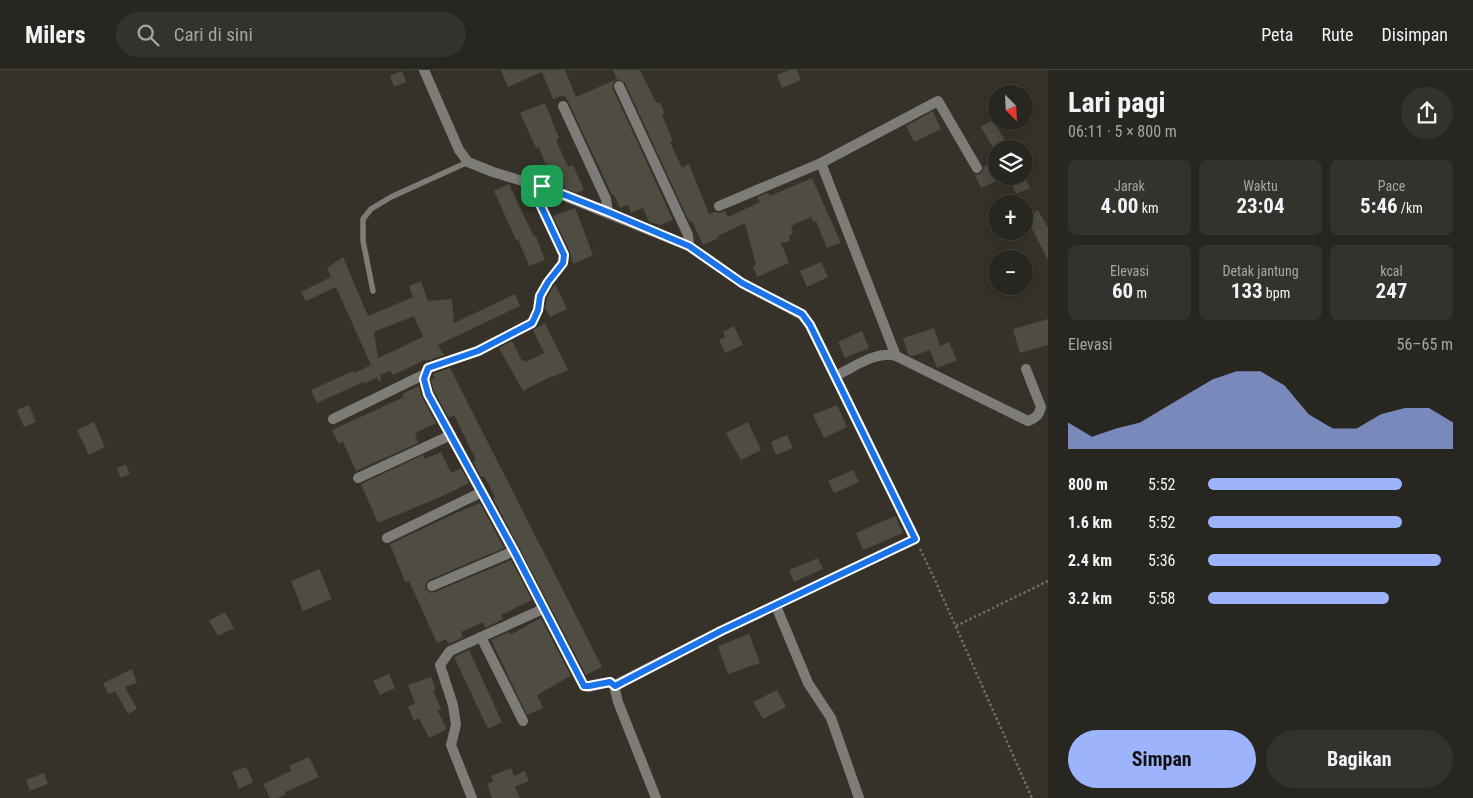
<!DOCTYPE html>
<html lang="id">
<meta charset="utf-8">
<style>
:root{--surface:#282620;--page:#34322d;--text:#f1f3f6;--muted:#a5a5a5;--line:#44433e;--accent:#9db4fd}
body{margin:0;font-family:"Roboto Condensed",sans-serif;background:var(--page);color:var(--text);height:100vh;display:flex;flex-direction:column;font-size:19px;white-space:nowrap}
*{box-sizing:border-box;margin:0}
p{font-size:16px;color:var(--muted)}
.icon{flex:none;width:28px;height:28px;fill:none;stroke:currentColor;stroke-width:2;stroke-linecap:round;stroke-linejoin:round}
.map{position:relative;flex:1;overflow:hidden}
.panel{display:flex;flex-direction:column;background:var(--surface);width:425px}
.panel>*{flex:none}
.needle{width:32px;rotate:156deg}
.controls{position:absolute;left:988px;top:15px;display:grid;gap:10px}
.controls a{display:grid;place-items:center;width:45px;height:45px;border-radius:50%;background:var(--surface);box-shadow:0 2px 12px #0003,0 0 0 1px var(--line);font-size:25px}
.pin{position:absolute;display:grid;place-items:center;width:42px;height:42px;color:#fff;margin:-21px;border-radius:10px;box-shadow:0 2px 8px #0006}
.round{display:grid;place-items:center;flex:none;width:52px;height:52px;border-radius:26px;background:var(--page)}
.head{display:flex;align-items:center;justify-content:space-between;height:85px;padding:0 20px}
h1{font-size:28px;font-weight:700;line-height:38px}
.metrics{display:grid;grid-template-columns:repeat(3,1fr);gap:8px;height:85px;padding:5px 20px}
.metrics div{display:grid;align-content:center;border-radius:8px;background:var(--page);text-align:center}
.metrics b{font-size:21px;font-weight:700}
.metrics small{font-size:14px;font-weight:400}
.metrics p{font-size:14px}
.chart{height:140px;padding:10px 20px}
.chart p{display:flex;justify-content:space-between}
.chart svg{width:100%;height:90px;margin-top:5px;fill:var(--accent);opacity:.7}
.action{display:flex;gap:10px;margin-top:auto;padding:10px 20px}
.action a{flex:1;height:58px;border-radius:30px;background:var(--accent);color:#111;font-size:20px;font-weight:700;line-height:58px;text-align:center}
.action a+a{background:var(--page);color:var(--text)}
ul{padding:0 20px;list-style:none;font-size:16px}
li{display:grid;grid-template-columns:80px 60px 1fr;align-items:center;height:38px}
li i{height:12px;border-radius:6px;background:var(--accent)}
header{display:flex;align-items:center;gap:30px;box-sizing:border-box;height:70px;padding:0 25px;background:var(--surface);border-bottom:1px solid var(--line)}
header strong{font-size:24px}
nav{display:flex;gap:28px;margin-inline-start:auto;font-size:18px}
.search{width:350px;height:45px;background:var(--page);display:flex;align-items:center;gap:12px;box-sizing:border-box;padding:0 18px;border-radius:28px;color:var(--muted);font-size:19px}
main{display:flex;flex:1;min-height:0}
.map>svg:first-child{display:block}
.building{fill:#4f4c42;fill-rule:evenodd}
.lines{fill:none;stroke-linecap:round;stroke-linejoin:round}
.path{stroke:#706d66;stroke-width:2.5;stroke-dasharray:2.5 2.5;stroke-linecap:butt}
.service{stroke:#7e7c78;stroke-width:5.5}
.minor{stroke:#7e7c78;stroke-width:10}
.route-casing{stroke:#fff;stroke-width:10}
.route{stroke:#1a73e8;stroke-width:6}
</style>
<header>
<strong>Milers</strong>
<div class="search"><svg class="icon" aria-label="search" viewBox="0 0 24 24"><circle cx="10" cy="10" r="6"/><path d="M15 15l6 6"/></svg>Cari di sini</div>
<nav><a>Peta</a><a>Rute</a><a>Disimpan</a></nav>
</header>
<main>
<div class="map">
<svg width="1048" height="728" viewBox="0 0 1048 728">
<rect width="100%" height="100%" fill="#36322a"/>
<g class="building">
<path d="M501,0H565L576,27L617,9L613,0H640L656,33L660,32L665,44L662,45L673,71L670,72L682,98L689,94L709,144L715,142L719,143L725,141L728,147L760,132L757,127L768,123L770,126L812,108L841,173L827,178L816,151L814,152L811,147L791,156L793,164L789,165L790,171L781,173L789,193L757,207L753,197L756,195L745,153L718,166L719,168L703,175L692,151L690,152L686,145L625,13L619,9L613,12V19L673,150L661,155L649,152L643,138L631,143L628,135L620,138L614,125H612L569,33L564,25L553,29L542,2L508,17Z"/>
<path d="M789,0H797L801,10L782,18L777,5Z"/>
<path d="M402,1L406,12L394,17L390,6Z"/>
<path d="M545,33L559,68L556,70L568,97L573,95L584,120L576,123L565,119L562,111L553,114L539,77L536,78L520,43Z"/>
<path d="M933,41L941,59L914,72L906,56Z"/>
<path d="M996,48V55L1010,79H996V83L981,57Z"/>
<path d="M996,91V111L981,118L975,105L981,104L984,97Z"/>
<path d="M1008,106H1024L1030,118L1016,124Z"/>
<path d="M509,114L534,167L536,166L545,190L529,196L518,169L516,170L494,121Z"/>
<path d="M575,138L593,185L573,194L570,182L553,146Z"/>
<path d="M1038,140L1048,158V190L1026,147Z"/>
<path d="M343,187L368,246L413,227L409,216L421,211L428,231L452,229L454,253L515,224L520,236L438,275L444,285L426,291L425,290L393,305L390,301L380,305L381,311H378L377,307L364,314L363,312L317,333L311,320L353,301L354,303L371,295L336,217L306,231L301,222L331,207L327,198ZM414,246L423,267L378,288L374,262Z"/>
<path d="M821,192L828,207L807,217L800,201Z"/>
<path d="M555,214L567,239L550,247L545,238L547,228Z"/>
<path d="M1048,249V275L1020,283L1013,259Z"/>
<path d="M545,253L568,300L553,307L552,306L523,321L499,278L512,271L522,291L524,290L526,292L544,283L533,260Z"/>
<path d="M734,256L743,275L725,283L719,270L725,267L723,262Z"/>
<path d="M934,258L940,276L949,272L957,290L937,298L930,280L912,286L908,284L903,268Z"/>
<path d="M862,261L869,278L845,288L838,272Z"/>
<path d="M450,298L602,597L586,605L493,428L495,427L484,406L481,407L473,392L476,390L454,345L449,348L434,321L431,310L435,308L433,304Z"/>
<path d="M419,316L422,327L436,353L415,363L418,373L356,401L343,372L339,374L332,360L404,327L402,324Z"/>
<path d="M29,335L36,352L24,357L17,340Z"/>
<path d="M837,335L847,357L824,368L813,345Z"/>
<path d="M94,352L105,377L89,385L77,360Z"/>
<path d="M748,352L761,380L741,390L726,363Z"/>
<path d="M787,365L793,378L776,385L771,372Z"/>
<path d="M441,382L451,403L461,398L469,413L445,425L378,453L361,414L423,385L425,389Z"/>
<path d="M126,395L130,404L121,408L117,398Z"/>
<path d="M853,400L859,412L834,423L828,411Z"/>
<path d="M480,433L504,478L429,510L425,515L426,519L431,523L435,522L511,490L532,530L501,545L503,549L485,558L483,552L461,562L463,567L449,574L446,569L437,573L409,511L405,512L390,474L456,443Z"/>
<path d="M895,446L903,463L863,480L856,463Z"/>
<path d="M818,488L823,499L794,512L789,500Z"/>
<path d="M319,499L332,529L303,541L291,511Z"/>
<path d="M225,542L234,558L218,566L209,551Z"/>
<path d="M541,548L571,606L537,625L543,638L527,645L491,570L509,562L510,565Z"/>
<path d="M749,564L760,593L728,604L718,576Z"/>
<path d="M469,580L502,652L488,659L454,587Z"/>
<path d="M132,599L137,613L125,617L137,639L128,644L115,621L108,624L103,613Z"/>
<path d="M389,604L395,618L380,625L373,611Z"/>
<path d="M431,607L436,620L433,621L441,639L437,640L447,659L429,668L419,648L414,651L408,637L415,633L408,615Z"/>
<path d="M777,620L786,637L763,649L753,632Z"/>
<path d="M309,687L319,707L285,722L286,724L278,728H270L263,714L291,701L289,696Z"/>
<path d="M246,697L253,712L239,719L232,702Z"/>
<path d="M511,698L514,706L525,701L529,711L515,717L520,728H492L487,714L493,711L491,706Z"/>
<path d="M44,703L48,714L30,721L26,710Z"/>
</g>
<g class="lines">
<g class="path">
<path d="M920,479L935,510L1032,728"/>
<path d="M956,556L1048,511"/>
</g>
<path class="service" d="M373,221L363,171V149L371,139L391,127L468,92"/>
<g class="minor">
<path d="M424,0L459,80L468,92L493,102L542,117L689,176L742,213L802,245L810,255L915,469L721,561L617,614L615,620L618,632L656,728"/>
<path d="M619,16L688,165L689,176"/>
<path d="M563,36L606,129L608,142"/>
<path d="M821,93L896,286"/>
<path d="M542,117L539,125L540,134L564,185L563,193L548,212L540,226L538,240L532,253L478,281L428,298C422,307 425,314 428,324L514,481L584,616L589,617L610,612L615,616"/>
<path d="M719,136L821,93L938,31L977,98"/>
<path d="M835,306C853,298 876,280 896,286L1028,351C1036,348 1039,345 1041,337L1026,299"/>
<path d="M333,349L425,304"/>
<path d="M358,408L451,365"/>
<path d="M387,468L482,422"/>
<path d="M432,516L514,481"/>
<path d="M776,536L808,613L831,648L859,728"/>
<path d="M481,567L523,651"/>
<path d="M472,728L451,675L456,655L453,635L440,595L450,581L543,539"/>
</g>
</g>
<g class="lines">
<defs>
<path id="route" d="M542,116L608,142L689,176L742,213L802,244L810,255L915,469L721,561L615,616L610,612L589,616H584L514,481L428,324L424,309L428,298L478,281L532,253L538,240L540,226L548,212L563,193L564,185L540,134L539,125Z"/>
</defs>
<use href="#route" class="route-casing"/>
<use href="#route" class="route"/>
</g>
</svg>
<div class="controls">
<a><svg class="needle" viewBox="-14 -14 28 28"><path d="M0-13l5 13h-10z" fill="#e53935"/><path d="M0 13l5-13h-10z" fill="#a5a5a5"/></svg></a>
<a><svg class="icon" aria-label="layers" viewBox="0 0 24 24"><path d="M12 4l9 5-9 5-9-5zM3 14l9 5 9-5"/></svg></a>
<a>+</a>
<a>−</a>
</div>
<div class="pin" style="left:542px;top:116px;background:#1e9e55"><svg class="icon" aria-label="arrive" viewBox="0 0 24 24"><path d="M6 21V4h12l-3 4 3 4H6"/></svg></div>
</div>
<section class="panel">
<div class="head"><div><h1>Lari pagi</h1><p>06:11 · 5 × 800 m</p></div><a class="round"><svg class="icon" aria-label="share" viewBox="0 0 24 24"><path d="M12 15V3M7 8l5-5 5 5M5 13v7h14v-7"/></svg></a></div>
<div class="metrics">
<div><p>Jarak</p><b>4.00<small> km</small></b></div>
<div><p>Waktu</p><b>23:04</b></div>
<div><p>Pace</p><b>5:46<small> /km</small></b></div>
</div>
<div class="metrics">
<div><p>Elevasi</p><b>60<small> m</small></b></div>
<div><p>Detak jantung</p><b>133<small> bpm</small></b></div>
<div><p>kcal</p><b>247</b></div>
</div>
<div class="chart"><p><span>Elevasi</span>56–65 m</p>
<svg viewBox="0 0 160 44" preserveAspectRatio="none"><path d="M0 44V31L10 38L20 34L30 31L40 24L50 17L60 10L70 6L80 6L90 13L100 27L110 34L120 34L130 27L140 24L150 24L160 31V44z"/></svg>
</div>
<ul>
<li><b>800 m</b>5:52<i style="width:79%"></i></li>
<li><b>1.6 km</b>5:52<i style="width:79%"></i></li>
<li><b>2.4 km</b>5:36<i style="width:95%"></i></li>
<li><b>3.2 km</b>5:58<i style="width:74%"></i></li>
</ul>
<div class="action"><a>Simpan</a><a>Bagikan</a></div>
</section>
</main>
